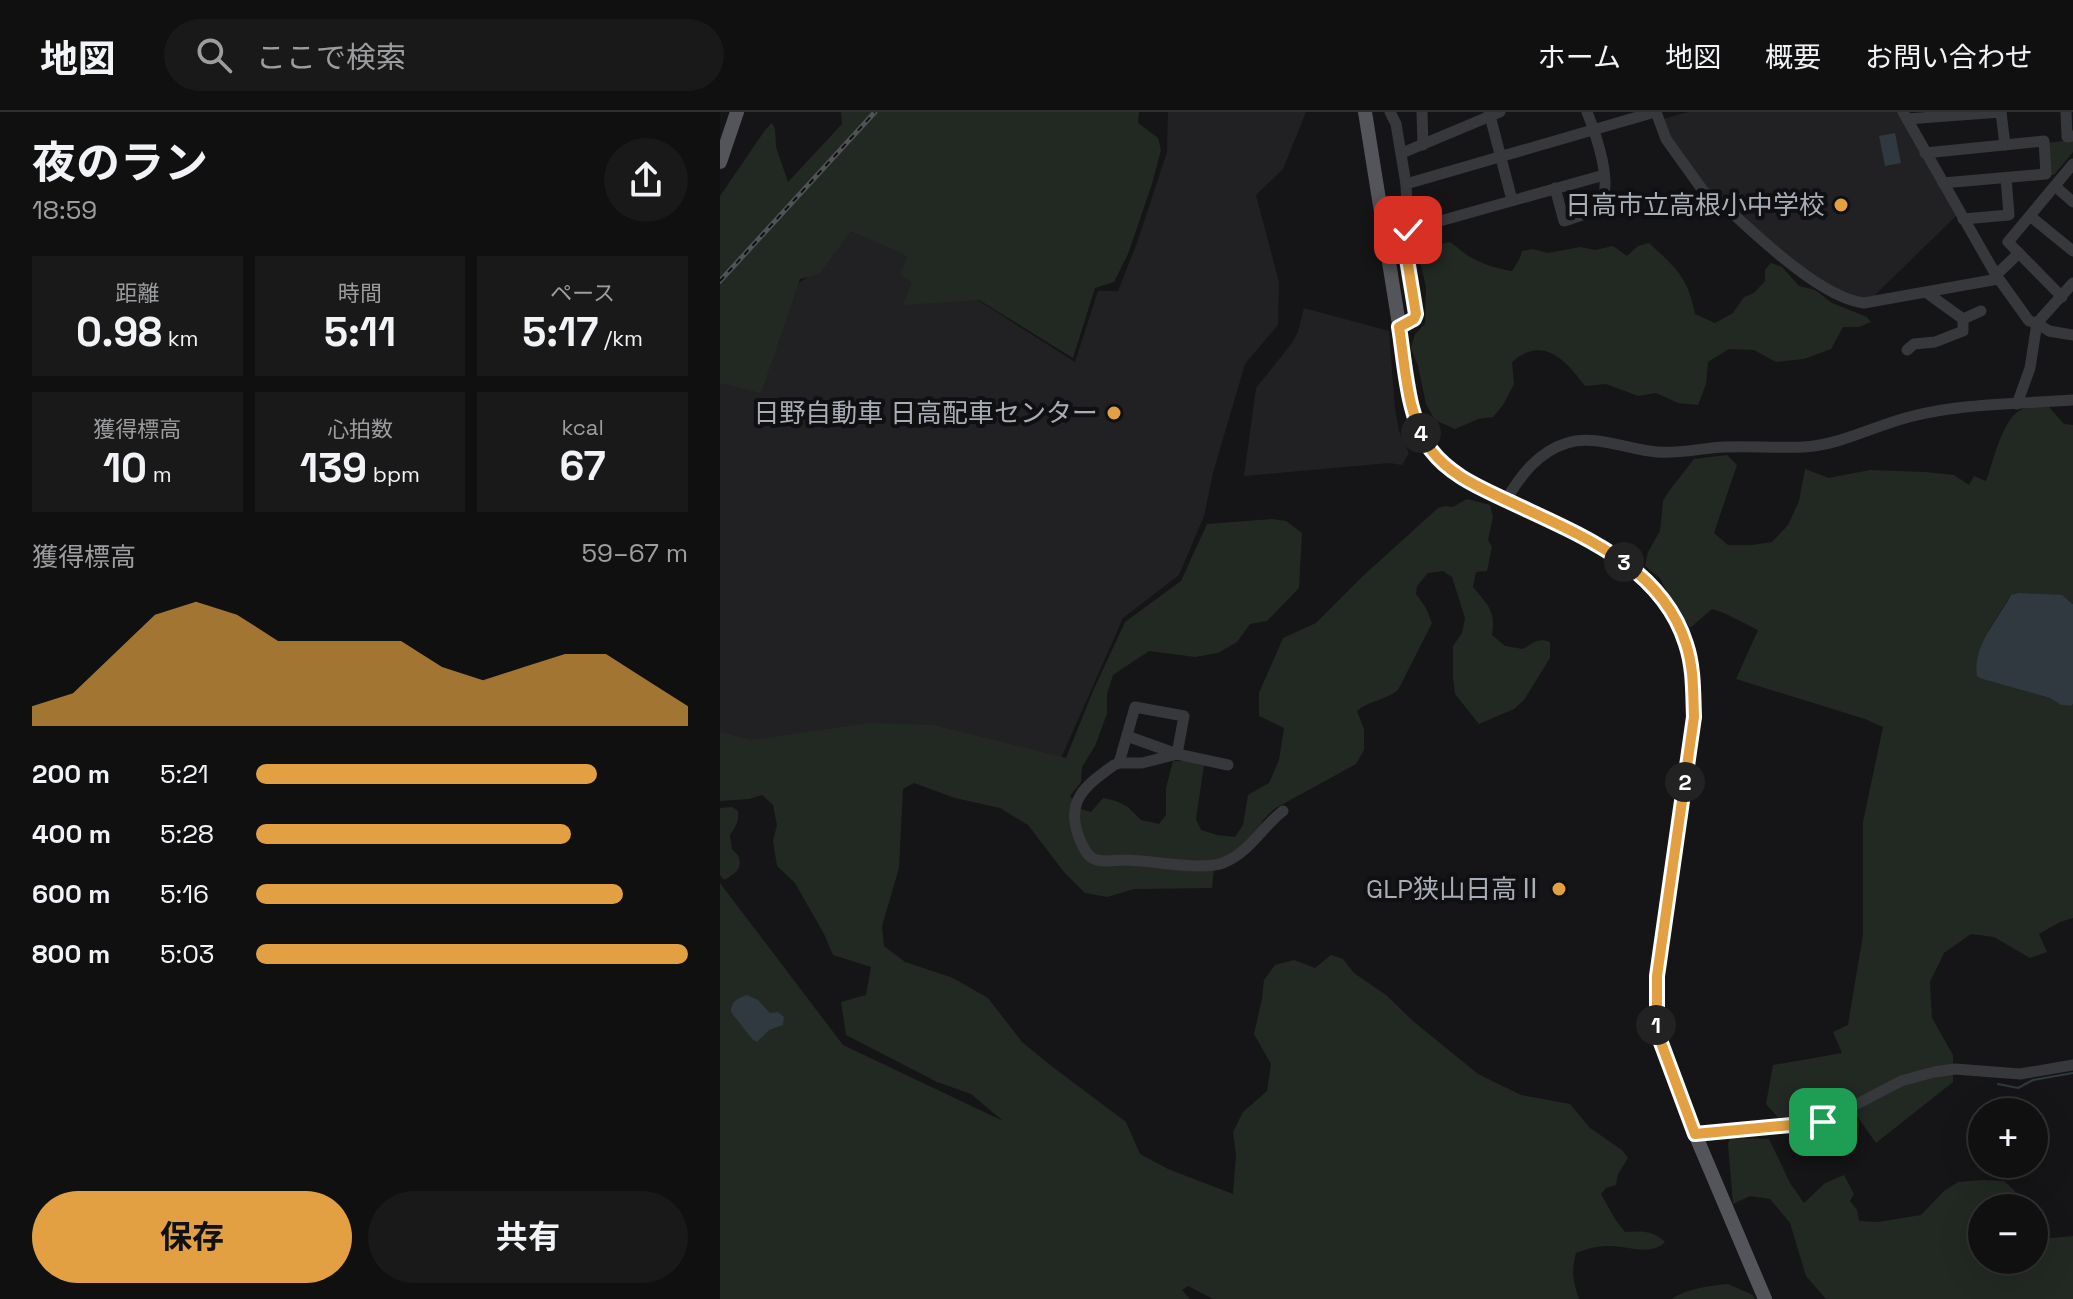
<!DOCTYPE html>
<html lang="ja">
<meta charset="utf-8">
<style>
:root{--surface:#101011;--page:#19191a;--text:#f1f3f6;--muted:#9c9d9f;--line:#303031;--accent:#e2a042}
body{margin:0;font-family:"Space Grotesk","Noto Sans JP",sans-serif;background:var(--page);color:var(--text);height:100vh;display:flex;flex-direction:column;font-size:30px;white-space:nowrap}
*{box-sizing:border-box;margin:0}
p{font-size:26px;color:var(--muted)}
.icon{flex:none;width:44px;height:44px;fill:none;stroke:currentColor;stroke-width:2;stroke-linecap:round;stroke-linejoin:round}
.map{position:relative;flex:1;overflow:hidden}
.side{display:flex;flex-direction:column;background:var(--surface);width:720px}
.side>*{flex:none}
.fabs{position:absolute;left:1248px;top:986px;display:grid;gap:16px}
.fabs a{display:grid;place-items:center;width:80px;height:80px;border-radius:50%;background:var(--surface);box-shadow:0 8px 32px #0002,0 0 0 2px var(--line);font-size:40px}
.pin{position:absolute;display:grid;place-items:center;width:68px;height:68px;color:#fff;margin:-34px;border-radius:16px;box-shadow:0 4px 12px #0006}
.km{position:absolute;width:40px;height:40px;margin:-20px;border-radius:50%;background:#222;color:#fff;font-size:22px;line-height:40px;text-align:center}
.round{display:grid;place-items:center;flex:none;width:84px;height:84px;border-radius:42px;background:var(--page)}
.summary{display:flex;align-items:center;justify-content:space-between;height:136px;padding:0 32px}
h1{font-size:44px;font-weight:700;line-height:60px}
.figures{display:grid;grid-template-columns:repeat(3,1fr);gap:12px;height:136px;padding:8px 32px}
.figures div{display:grid;align-content:center;border-radius:0px;background:var(--page);text-align:center}
.figures b{font-size:40px;font-weight:700}
.figures small{font-size:22px;font-weight:400}
.figures p{font-size:22px}
.chart{height:224px;padding:16px 32px}
.chart p{display:flex;justify-content:space-between}
.chart svg{width:100%;height:144px;margin-top:8px;fill:var(--accent);opacity:.7}
.action{display:flex;gap:16px;margin-top:auto;padding:16px 32px}
.action a{flex:1;height:92px;border-radius:48px;background:var(--accent);color:#111;font-size:32px;font-weight:700;line-height:92px;text-align:center}
.action a+a{background:var(--page);color:var(--text)}
ul{padding:0 32px;list-style:none;font-size:26px}
li{display:grid;grid-template-columns:128px 96px 1fr;align-items:center;height:60px}
li i{height:20px;border-radius:10px;background:var(--accent)}
header{display:flex;align-items:center;gap:48px;box-sizing:border-box;height:112px;padding:0 40px;background:var(--surface);border-bottom:2px solid var(--line)}
header strong{font-size:38px}
nav{display:flex;gap:44px;margin-inline-start:auto;font-size:28px}
.search{width:560px;height:72px;background:var(--page);display:flex;align-items:center;gap:20px;box-sizing:border-box;padding:0 28px;border-radius:44px;color:var(--muted);font-size:30px}
main{display:flex;flex:1;min-height:0}
.map>svg:first-child{display:block}
.built{fill:#212124}
.green{fill:#222922}
.water{fill:#2f393f}
.lines{fill:none;stroke-linecap:round;stroke-linejoin:round}
.stream{stroke:#2f393f;stroke-width:2}
.minor{stroke:#37383b;stroke-width:11}
.major{stroke:#53555a;stroke-width:14}
.rail-casing{stroke:#505256;stroke-width:5}
.rail{stroke:#101012;stroke-width:2;stroke-dasharray:6;stroke-linecap:butt}
.route-casing{stroke:#fff;stroke-width:16}
.route{stroke:#e2a042;stroke-width:10}
.poi-dot{fill:#e2a042;stroke:#101012;stroke-width:3}
.labels{text-anchor:middle;stroke-width:8;stroke-linejoin:round;paint-order:stroke}
.poi-label{font-size:26px;fill:#a8adb6;stroke:#101012;text-anchor:end}
</style>
<header>
<strong>地図</strong>
<div class="search"><svg class="icon" aria-label="search" viewBox="0 0 24 24"><circle cx="10" cy="10" r="6"/><path d="M15 15l6 6"/></svg>ここで検索</div>
<nav><a>ホーム</a><a>地図</a><a>概要</a><a>お問い合わせ</a></nav>
</header>
<main>
<section class="side">
<div class="summary"><div><h1>夜のラン</h1><p>18:59</p></div><a class="round"><svg class="icon" aria-label="share" viewBox="0 0 24 24"><path d="M12 15V3M7 8l5-5 5 5M5 13v7h14v-7"/></svg></a></div>
<div class="figures">
<div><p>距離</p><b>0.98<small> km</small></b></div>
<div><p>時間</p><b>5:11</b></div>
<div><p>ペース</p><b>5:17<small> /km</small></b></div>
</div>
<div class="figures">
<div><p>獲得標高</p><b>10<small> m</small></b></div>
<div><p>心拍数</p><b>139<small> bpm</small></b></div>
<div><p>kcal</p><b>67</b></div>
</div>
<div class="chart"><p><span>獲得標高</span>59–67 m</p>
<svg viewBox="0 0 160 44" preserveAspectRatio="none"><path d="M0 44V38L10 34L20 22L30 10L40 6L50 10L60 18L70 18L80 18L90 18L100 26L110 30L120 26L130 22L140 22L150 30L160 38V44z"/></svg>
</div>
<ul>
<li><b>200 m</b>5:21<i style="width:79%"></i></li>
<li><b>400 m</b>5:28<i style="width:73%"></i></li>
<li><b>600 m</b>5:16<i style="width:85%"></i></li>
<li><b>800 m</b>5:03<i style="width:100%"></i></li>
</ul>
<div class="action"><a>保存</a><a>共有</a></div>
</section>
<div class="map">
<svg width="1353" height="1187" viewBox="0 0 1353 1187">
<rect width="100%" height="100%" fill="#151517"/>
<g class="built">
<path d="M448,0H586L563,57L536,83L559,170L558,213L525,252L493,361L484,404L459,463L403,506L338,653L33,635L0,627V265L77,172L99,157L132,114L184,141L355,250L378,179H398L417,131L447,40Z"/>
<path d="M968,0H1178L1238,102L1154,184L1143,186L1129,185L1095,164L1055,134L986,76L951,29L943,7Z"/>
<path d="M584,196L669,219L675,296L679,319L689,341L682,353L669,351L524,364L536,276L572,231L578,220Z"/>
</g>
<g class="green">
<path d="M121,0H419L418,11L438,26L441,38L432,72L408,142L394,170L375,176L353,246L259,188L183,193L192,170L180,162L187,145L183,142L131,119L99,162L80,167L41,281L0,271V84L45,18L52,11L55,17L56,35L68,70L122,12Z"/>
<path d="M1353,28V40L1334,63H1329L1326,31Z"/>
<path d="M700,126L713,133L730,130C738,135 745,143 752,146C765,153 779,157 792,159L800,146L802,139L813,137L828,141L860,135L875,138L893,134L907,144L918,134L929,131C956,156 968,165 975,202L995,211L1013,201L1024,185L1034,181L1045,169V158L1051,151L1062,155L1079,174L1095,178L1112,191L1147,205L1151,210L1139,215H1123L1111,237L1084,247L1056,250L1034,238L1009,237L988,250L986,272L978,293L958,291L936,281L918,284L886,272L865,274C845,247 823,223 792,250L794,272L783,293L773,305L758,307L735,317L715,308L706,292L698,254L691,236L695,222L705,212L706,175L699,146Z"/>
<path d="M1329,295L1344,312L1353,313V492L1349,488L1291,483L1270,516L1260,540L1262,567L1330,586L1341,593L1350,594L1353,592V806L1340,810L1319,822L1327,840L1310,846L1274,825L1251,822L1224,841L1210,870L1212,906L1233,943V970L1156,1031L1129,993L1105,1005L1087,1004L1062,1010L1046,992L1053,953L1122,941L1113,920L1128,913L1143,823V710L1163,615L1145,607L1016,567L1038,518L1004,501L992,497L970,516L948,483L940,466L925,454L928,440L940,419L943,389L949,379L974,347L1007,343L1017,353L994,421L1008,433H1032L1052,430L1068,413L1079,389L1085,357L1109,366L1150,358L1206,360L1234,363L1249,373L1254,364L1266,369C1273,352 1282,304 1303,297C1311,295 1321,296 1329,295Z"/>
<path d="M747,387L770,393L773,405L768,428L772,435L767,459L756,460L753,475C768,493 776,499 772,523L785,534L803,537C812,531 819,525 830,530V546L804,588L794,597L759,612L735,582L733,565V534L742,521L745,506L732,465L723,459L708,461L697,474L696,482L706,496L712,511L678,578C666,588 650,588 637,599L644,617V638L636,652L554,697L543,708L523,746L509,754L494,757L492,776L414,777L387,785L365,781L344,760L308,713L280,696L235,686L194,671L183,677L179,756L162,814L164,834L185,850L233,866L268,886L302,930L330,953L406,1010L420,1042L448,1057L513,1082L516,1043L513,1020L523,1000L547,979L551,952L534,922L542,887L544,868L555,853L574,848L595,856L611,843L623,847L634,861L666,883L693,909L758,962L801,983L850,992L870,1016L902,1038L908,1046L898,1062L896,1073L886,1076L881,1082L895,1107L905,1120C921,1119 933,1118 945,1130C930,1145 906,1133 888,1134C876,1134 867,1137 856,1141C851,1159 853,1170 859,1187H493L468,1174L462,1178L470,1187H0V771L123,933L283,1009L251,982L217,970L126,923L121,890L146,883L151,855L113,843L104,822L75,771L57,754L53,729L57,713L53,693L42,683L29,687L0,689V620L32,628L150,611L213,613L346,646L373,579L405,510L461,469L487,412L552,407L566,409L582,421L579,476L547,509L530,512L517,530L498,541L475,545L429,539L393,563L387,582V602L375,634L362,655L361,670L350,684L361,697L371,700L383,686L396,689L408,695L421,708L439,712L446,703V676L453,649H465L484,653L476,707L481,718L497,723L515,725L523,713L528,683L549,671L559,648L564,616L539,604V581L563,526L596,511L644,463L718,396L725,394L733,395Z"/>
<path d="M12,695L18,699C19,710 16,714 10,723C10,724 12,736 12,737C13,739 15,740 17,742C25,755 15,762 4,768L0,763V696Z"/>
<path d="M1010,1026L1049,1027L1070,1071L1084,1091L1105,1071L1124,1063L1134,1082L1130,1089L1137,1098L1139,1109L1158,1110L1201,1103L1224,1079L1238,1070L1262,1068L1284,1069L1295,1079L1298,1096H1262V1148H1314V1131L1321,1127L1353,1124V1187H1106L1086,1164L1070,1111L1050,1087L1030,1084L1013,1092L1008,1032Z"/>
<path d="M1008,1172L1033,1183L1035,1187H952C968,1176 989,1174 1008,1172Z"/>
</g>
<g class="water">
<path d="M1175,21L1181,51L1165,54L1159,24Z"/>
<path d="M1299,481L1342,483L1353,492V592L1351,594L1341,593L1330,586L1262,567L1257,564C1252,535 1278,507 1291,483Z"/>
<path d="M27,883L38,888L50,901L58,900L64,905L63,913L49,918L37,930L33,928L11,900C11,889 18,886 27,883Z"/>
</g>
<g class="lines">
<path class="stream" d="M1278,972L1298,976L1313,968L1353,961"/>
<g class="minor">
<path d="M670,0L676,12L686,72L688,118L686,141L696,202L694,207L679,215"/>
<path d="M702,0L703,33"/>
<path d="M769,0L792,88"/>
<path d="M936,0L946,27L984,80L995,85C1030,117 1099,186 1144,191L1278,167"/>
<path d="M1183,0L1276,163L1309,209L1317,211L1329,219L1353,223"/>
<path d="M1346,0L1347,25L1353,24"/>
<path d="M1187,7L1281,0L1285,33"/>
<path d="M682,41L780,0"/>
<path d="M1205,41L1324,29L1326,62L1223,71"/>
<path d="M686,72L935,0"/>
<path d="M1335,74L1353,90"/>
<path d="M835,76L844,109C856,105 870,102 879,93C895,75 875,20 867,0"/>
<path d="M1310,104L1353,139"/>
<path d="M1243,107L1289,103L1286,66"/>
<path d="M688,118L884,63"/>
<path d="M1276,163L1299,141"/>
<path d="M1207,181L1243,207L1261,199"/>
<path d="M1342,185L1288,130L1353,52"/>
<path d="M1187,238L1194,232L1215,230L1243,219V207"/>
<path d="M1297,292L1310,256L1317,211L1353,171"/>
<path d="M786,388C801,363 818,340 847,331C875,322 909,338 937,340C959,342 982,336 1004,335C1031,334 1057,336 1084,335C1120,333 1154,314 1189,305C1242,291 1299,292 1353,288"/>
<path d="M399,651L415,595L464,604L457,642L407,624"/>
<path d="M508,653L457,642L422,651H399L394,653C365,674 344,689 360,728C363,735 367,744 374,747C382,751 395,748 405,748C431,748 479,759 503,751C529,741 542,715 563,699"/>
<path d="M975,1022L1103,1010L1181,969L1214,960L1235,957L1300,962L1353,953"/>
</g>
<g class="major">
<path d="M645,0L693,300C698,313 702,327 711,338C729,362 755,373 781,385C851,419 941,450 966,533C974,556 973,581 974,605L937,864V920L975,1022L1045,1187"/>
<path d="M0,50L17,0"/>
</g>
<defs>
<path id="rail" d="M0,169L155,0"/>
</defs>
<use href="#rail" class="rail-casing"/>
<use href="#rail" class="rail"/>
</g>
<g class="lines">
<defs>
<path id="route" d="M688,118L686,141L696,202L694,207L679,215C685,252 687,307 711,338C730,363 759,375 786,388C855,421 941,452 966,532C974,556 973,581 974,605L937,864V920L975,1022L1103,1010"/>
</defs>
<use href="#route" class="route-casing"/>
<use href="#route" class="route"/>
</g>
<g class="poi-dot">
<circle cx="1121" cy="93" r="8"/>
<circle cx="394" cy="301" r="8"/>
<circle cx="839" cy="777" r="8"/>
</g>
<g class="labels">
<g class="poi-label">
<text x="1105" y="102">日高市立高根小中学校</text>
<text x="378" y="310">日野自動車 日高配車センター</text>
<text x="823" y="786">GLP狭山日高Ⅱ</text>
</g>
</g>
</svg>
<div class="fabs">
<a>+</a>
<a>−</a>
</div>
<div class="pin" style="left:1103px;top:1010px;background:#1e9e55"><svg class="icon" aria-label="arrive" viewBox="0 0 24 24"><path d="M6 21V4h12l-3 4 3 4H6"/></svg></div>
<div class="pin" style="left:688px;top:118px;background:#d93025"><svg class="icon" aria-label="check" viewBox="0 0 24 24"><path d="M5 12l5 5 9-10"/></svg></div>
<b class="km" style="left:936px;top:913px">1</b>
<b class="km" style="left:965px;top:670px">2</b>
<b class="km" style="left:904px;top:450px">3</b>
<b class="km" style="left:701px;top:321px">4</b>
</div>
</main>
